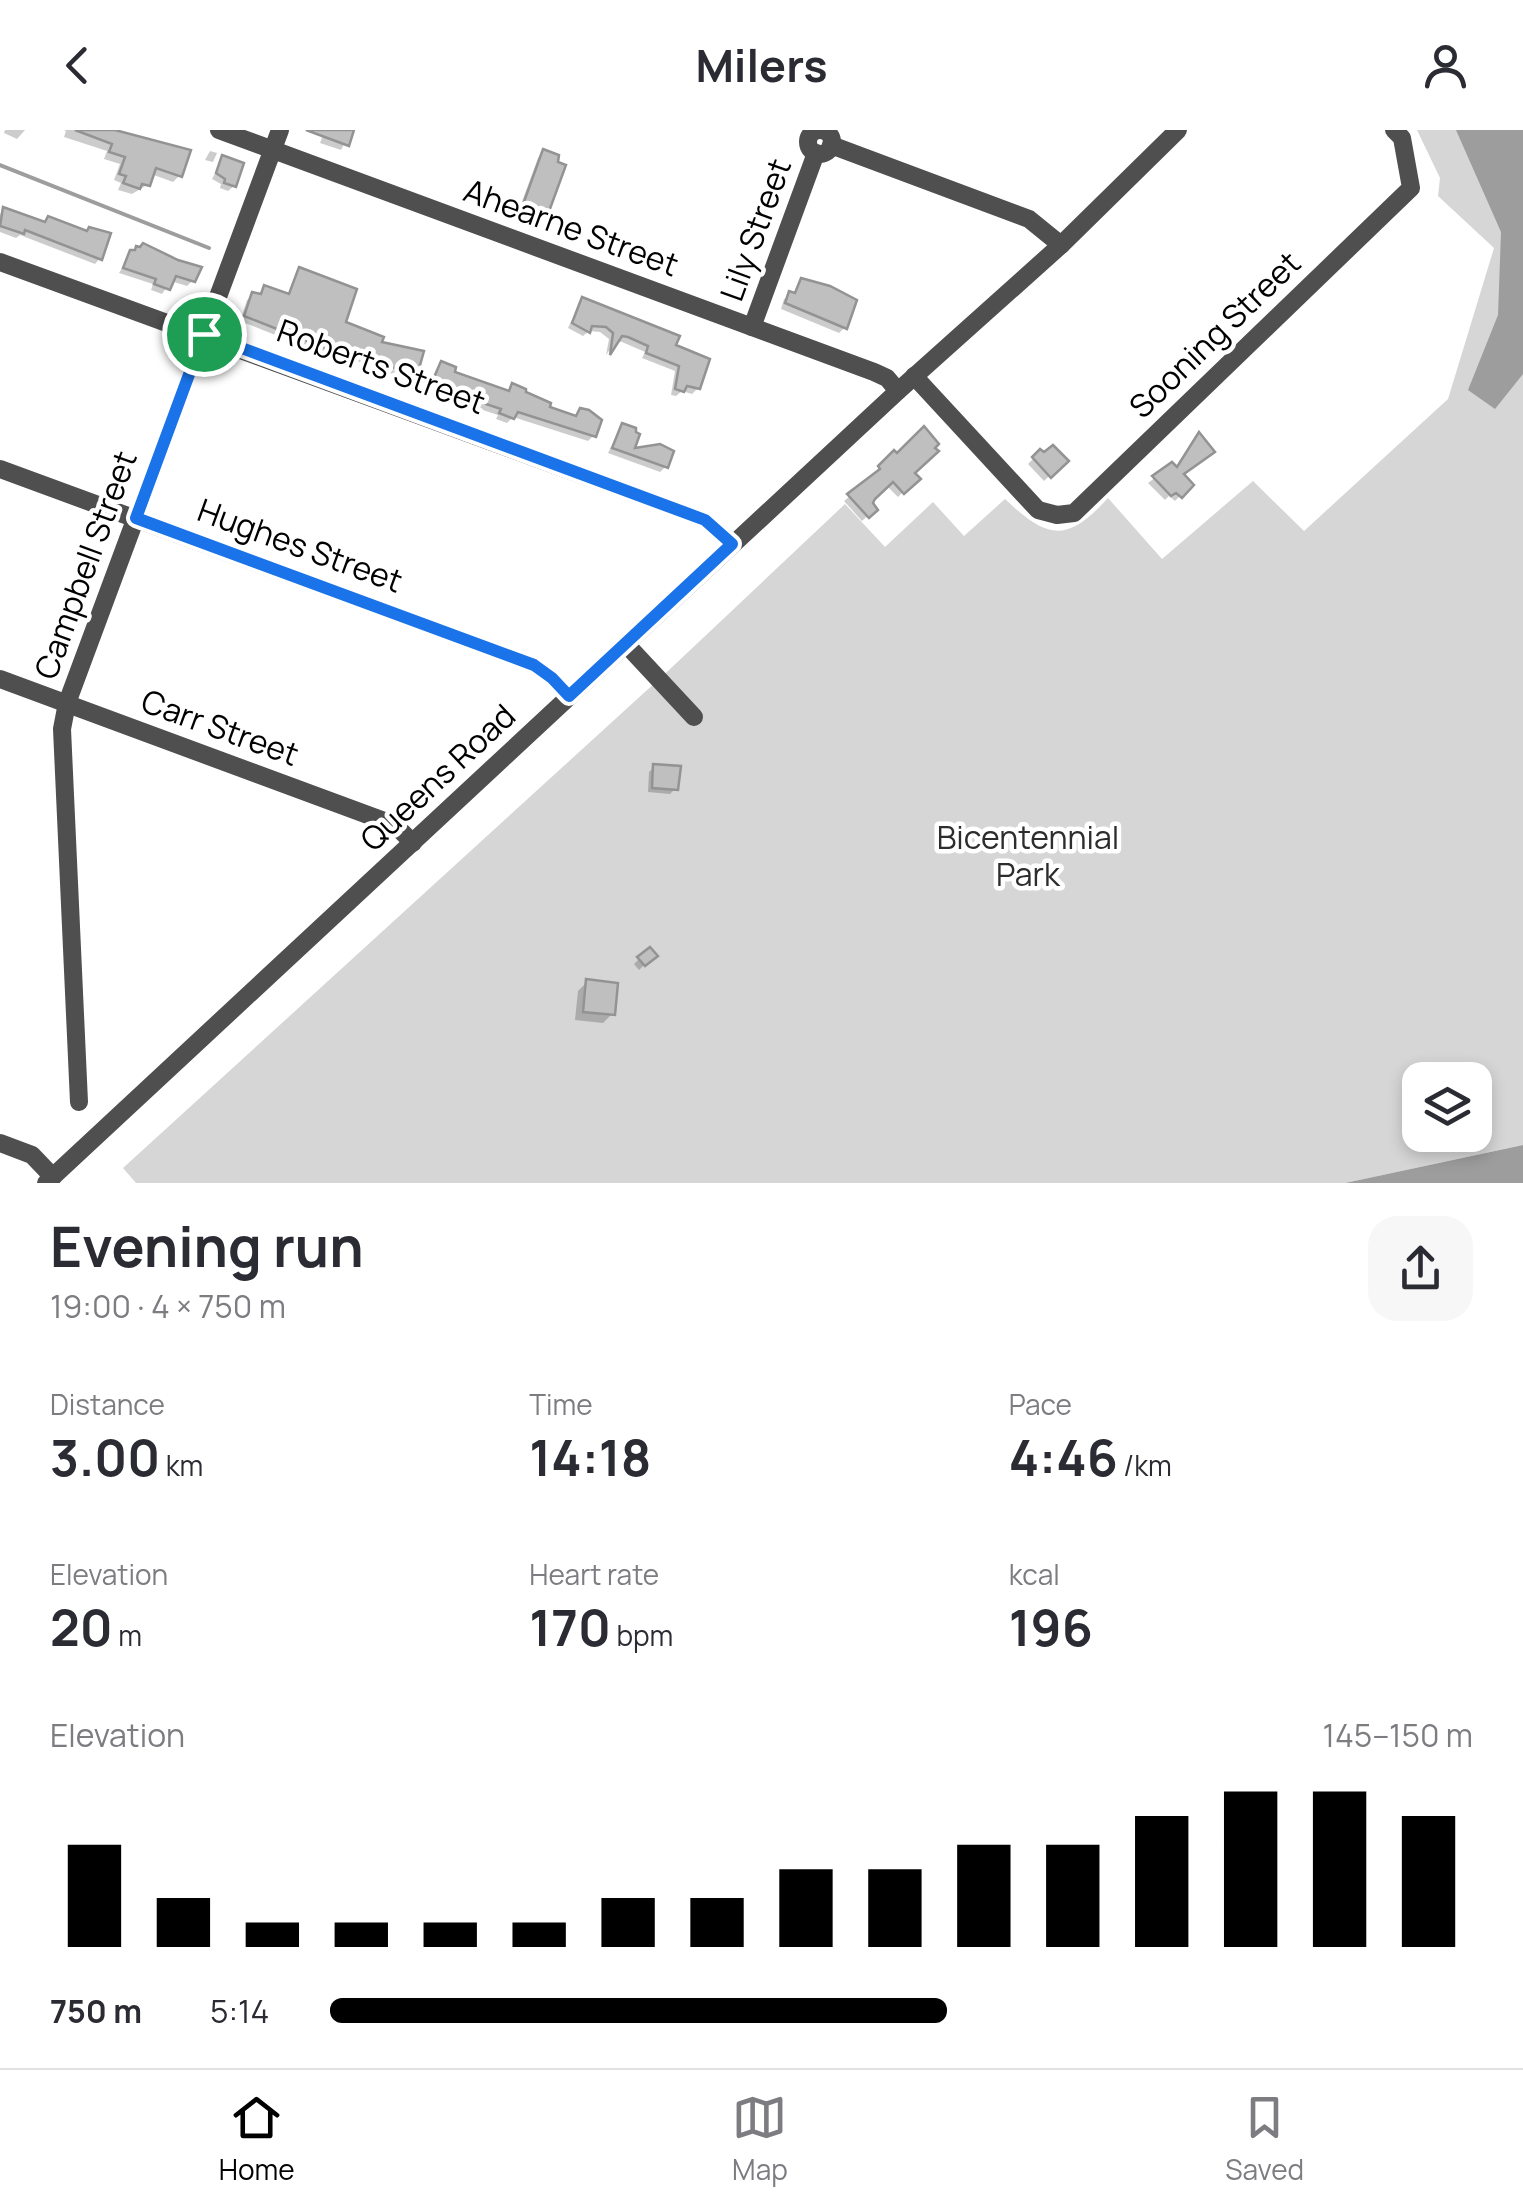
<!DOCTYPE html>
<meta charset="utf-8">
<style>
:root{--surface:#fff;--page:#f7f7f7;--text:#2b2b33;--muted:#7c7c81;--line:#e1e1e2;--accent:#000}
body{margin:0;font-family:Manrope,sans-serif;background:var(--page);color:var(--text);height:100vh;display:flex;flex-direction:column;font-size:38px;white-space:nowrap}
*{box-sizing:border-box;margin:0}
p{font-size:32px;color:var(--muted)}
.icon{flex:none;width:55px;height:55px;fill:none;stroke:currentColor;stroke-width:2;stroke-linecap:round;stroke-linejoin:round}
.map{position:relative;height:1053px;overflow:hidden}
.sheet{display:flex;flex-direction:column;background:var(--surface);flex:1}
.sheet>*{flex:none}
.tools{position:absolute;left:1402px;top:932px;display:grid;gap:20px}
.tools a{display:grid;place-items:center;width:90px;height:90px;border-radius:20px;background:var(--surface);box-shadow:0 5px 15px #0003;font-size:50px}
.pin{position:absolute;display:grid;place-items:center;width:85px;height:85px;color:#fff;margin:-42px;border:5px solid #fff;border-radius:50%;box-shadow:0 2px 10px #0007}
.round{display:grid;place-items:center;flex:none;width:105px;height:105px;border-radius:30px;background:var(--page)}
.head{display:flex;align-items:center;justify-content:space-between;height:170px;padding:0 50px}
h1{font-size:55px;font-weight:700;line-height:75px}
.metrics{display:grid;grid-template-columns:repeat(3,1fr);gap:15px;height:170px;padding:10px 50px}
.metrics div{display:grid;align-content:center}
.metrics b{font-size:50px;font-weight:700}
.metrics small{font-size:28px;font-weight:400}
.metrics p{font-size:28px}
.chart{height:280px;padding:20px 50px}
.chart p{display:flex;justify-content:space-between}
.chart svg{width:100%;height:180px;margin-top:10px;stroke:var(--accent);stroke-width:6}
ul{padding:0 50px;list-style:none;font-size:32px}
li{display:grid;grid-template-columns:160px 120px 1fr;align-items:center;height:75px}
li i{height:25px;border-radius:12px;background:var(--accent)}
header{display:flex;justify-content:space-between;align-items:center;height:130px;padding:0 50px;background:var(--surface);font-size:45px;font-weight:700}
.menu{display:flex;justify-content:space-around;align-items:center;height:140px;border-top:2px solid var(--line);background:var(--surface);font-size:28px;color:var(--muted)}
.menu a{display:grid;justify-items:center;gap:5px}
.menu .on{color:var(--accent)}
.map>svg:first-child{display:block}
.green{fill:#d6d6d6;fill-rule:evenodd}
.water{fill:#9d9d9d}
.shadow{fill:#0003}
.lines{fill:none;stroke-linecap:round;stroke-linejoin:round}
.stream{stroke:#9d9d9d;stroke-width:4}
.building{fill:#bfbfbf;stroke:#939393;stroke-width:2.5}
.minor{stroke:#4f4f4f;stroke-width:18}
.route-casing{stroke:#fff;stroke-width:20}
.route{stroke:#1a73e8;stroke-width:12}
.labels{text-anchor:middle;stroke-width:9;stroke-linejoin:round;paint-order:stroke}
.street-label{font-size:32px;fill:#000;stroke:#fff}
.park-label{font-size:32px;fill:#2d2d2d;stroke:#fff}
</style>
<header><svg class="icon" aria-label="back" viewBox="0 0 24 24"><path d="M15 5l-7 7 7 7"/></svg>Milers<svg class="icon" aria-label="person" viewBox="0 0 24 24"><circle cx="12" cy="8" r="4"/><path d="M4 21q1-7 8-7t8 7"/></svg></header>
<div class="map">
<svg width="1523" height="1053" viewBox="0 0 1523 1053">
<rect width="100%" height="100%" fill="#fff"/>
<path class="green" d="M1417,0H1523V1015L1345,1053H136L123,1038L669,540L845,374L885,417L933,372L964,406L1005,369C1048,410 1067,413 1108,368L1162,429L1253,351L1304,401L1448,269L1494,118L1438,66L1440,48ZM1420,950H1475V1005H1420Z"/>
<g class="water">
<path d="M1456,0H1523V244L1495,279L1468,260L1498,185L1501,102Z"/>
<path d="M1523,1015V1053H1345Z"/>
</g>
<g class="shadow">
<path d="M5,0H25L17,9L4,3Z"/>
<path d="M63,0H108L180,45L173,52L151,44L147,55L132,64L118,60L121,53L114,50L120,34L104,29L107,21L64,7L66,1Z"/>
<path d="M325,0H351L341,20L320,13Z"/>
<path d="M210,21L217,23L213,32L205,30Z"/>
<path d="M544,22L545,85L540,91L517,85L538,28Z"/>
<path d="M223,28L234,56L228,61L220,58L221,54L212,49Z"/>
<path d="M4,80L43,94L48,88L100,128L95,134L20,105L16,108L0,102V84Z"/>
<path d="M131,123L177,132L193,150L187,156L171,151L162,164L151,160L153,154L119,143Z"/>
<path d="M299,140L342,194L379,214L415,244L409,250L332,222L328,226L240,191L247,170L253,165L258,166L265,158L287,166Z"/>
<path d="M802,151L845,197L839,203L781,179L784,169L793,165Z"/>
<path d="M582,169L673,216L698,258L692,264L682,261L676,266L671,265L675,241L642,228L645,222L622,212L616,211L606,225L609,209L600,202L589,201L583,206L568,198Z"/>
<path d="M442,234L452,244L506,263L513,256L547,279L575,286L580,280L594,305L588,311L513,287L507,293L496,289L498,285L434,264L436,259L428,257Z"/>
<path d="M622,296L631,322L666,336L660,342L608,323Z"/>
<path d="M1040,322L1065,331L1044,351L1028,334Z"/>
<path d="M894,323L917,348L898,367L886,355L869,373L874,380L862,391L844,371L876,345L874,343Z"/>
<path d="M1172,335L1191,355L1175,371L1169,366L1165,370L1148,353Z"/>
<path d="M654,637L675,659L670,664L648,662L649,642Z"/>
<path d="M654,826L639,840L634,834L639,829Z"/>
<path d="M587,852L612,884L603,893L575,890L578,861Z"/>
</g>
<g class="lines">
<path class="stream" d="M0,35L209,118"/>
</g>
<g class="building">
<path d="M75,0H115L191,20L182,47L156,38L150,56L142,54L140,59L123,53L126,46L119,44L125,27L109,22L112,14Z"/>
<path d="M306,0H354L349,16Z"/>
<path d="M543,19L559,25L558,32L566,35L547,87L521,80Z"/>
<path d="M222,25L244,33L236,57L224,53L225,49L216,43Z"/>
<path d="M3,77L45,92L48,86L87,101L89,97L111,103L102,130L25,100L24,104L0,96Z"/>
<path d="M143,113L178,130L202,137L195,152L176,146L170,160L154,154L156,149L123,138L130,120H135L136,116L140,117Z"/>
<path d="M299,137L357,159L346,192L384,207L382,212L424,221L417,246L337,217L336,222L325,218L244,186L252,162L261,164L264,155L289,164Z"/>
<path d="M801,148L830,156L857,170L847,199L785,173L789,161L795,163Z"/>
<path d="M582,167L680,206L676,215L710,229L700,259L687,256L684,262L675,259L679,236L646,223L648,216L628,207L622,206L610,225L613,203L606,197L592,196L590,203L572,193Z"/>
<path d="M441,231L456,237L455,242L509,261L512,253L526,259V262L551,273L550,277L576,286L580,278L589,280L602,290L596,307L518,282L514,289L499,283L501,279L438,258L439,254L432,252Z"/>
<path d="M622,293L636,298V302L640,304L635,318L660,314L674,321L668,338L612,318Z"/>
<path d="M924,296L939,314L935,318L939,321L915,343L921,349L904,364L893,352L875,369L873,373L878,380L869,388L847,364L880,339L878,336L894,320L897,323Z"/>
<path d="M1199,302L1215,322L1184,344L1194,355L1182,368L1176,363L1171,366L1152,346L1172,332L1177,337Z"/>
<path d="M1053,315L1069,331L1051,348L1032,327L1040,319L1044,322Z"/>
<path d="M653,634L681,636L678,660L652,658Z"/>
<path d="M650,817L658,826L645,836L637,827Z"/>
<path d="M586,849L618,853L615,885L583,882Z"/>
</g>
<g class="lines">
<g class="minor">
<path d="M219,0L874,242L887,248L898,261"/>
<circle cx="820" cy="12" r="12"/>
<path d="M831,15L1029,89L1061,115"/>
<path d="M0,132L705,390L733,414"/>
<path d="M752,197L816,23"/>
<path d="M914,246L1038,380L1057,385L1074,383L1411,58L1402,8L1394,0"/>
<path d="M0,339L534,535L552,548L569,566"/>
<path d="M625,513L694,587"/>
<path d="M0,549L395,695L413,713"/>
<path d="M79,972L62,599L67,573L280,0"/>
<path d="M0,1013L32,1025L53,1047"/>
<path d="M46,1053L898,261L1061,115L1178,0"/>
</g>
</g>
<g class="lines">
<defs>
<path id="route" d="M204,204L705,390L732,414L569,566L552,548L534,535L136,388Z"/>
</defs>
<use href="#route" class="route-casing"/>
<use href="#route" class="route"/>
</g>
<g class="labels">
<g class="street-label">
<text transform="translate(571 98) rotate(20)" y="11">Ahearne Street</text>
<text transform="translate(756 100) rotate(-70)" y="11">Lily Street</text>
<text transform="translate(1215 205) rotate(-44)" y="11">Sooning Street</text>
<text transform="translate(381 237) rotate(20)" y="11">Roberts Street</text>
<text transform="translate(300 416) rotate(20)" y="11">Hughes Street</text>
<text transform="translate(86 435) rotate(-70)" y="11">Campbell Street</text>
<text transform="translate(220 598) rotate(20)" y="11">Carr Street</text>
<text transform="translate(438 648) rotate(-43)" y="11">Queens Road</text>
</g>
<g class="park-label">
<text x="1028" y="719">Bicentennial<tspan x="1028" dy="37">Park</tspan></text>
</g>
</g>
</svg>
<div class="tools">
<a><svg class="icon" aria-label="layers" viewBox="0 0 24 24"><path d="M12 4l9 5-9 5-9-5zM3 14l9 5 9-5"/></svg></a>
</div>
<div class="pin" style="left:204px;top:204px;background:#1e9e55"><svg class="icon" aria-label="arrive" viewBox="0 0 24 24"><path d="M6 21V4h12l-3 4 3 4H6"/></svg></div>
</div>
<section class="sheet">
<div class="head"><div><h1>Evening run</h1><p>19:00 · 4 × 750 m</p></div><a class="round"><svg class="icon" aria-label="share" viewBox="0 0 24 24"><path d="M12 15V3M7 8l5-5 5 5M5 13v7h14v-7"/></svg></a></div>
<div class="metrics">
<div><p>Distance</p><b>3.00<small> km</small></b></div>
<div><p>Time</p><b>14:18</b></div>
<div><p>Pace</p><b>4:46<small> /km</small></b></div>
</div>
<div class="metrics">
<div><p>Elevation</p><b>20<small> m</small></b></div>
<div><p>Heart rate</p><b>170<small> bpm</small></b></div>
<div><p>kcal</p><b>196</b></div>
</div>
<div class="chart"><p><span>Elevation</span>145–150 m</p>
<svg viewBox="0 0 160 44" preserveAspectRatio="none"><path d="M5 44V19M15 44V32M25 44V38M35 44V38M45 44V38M55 44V38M65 44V32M75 44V32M85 44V25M95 44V25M105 44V19M115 44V19M125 44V12M135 44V6M145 44V6M155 44V12"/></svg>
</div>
<ul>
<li><b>750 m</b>5:14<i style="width:54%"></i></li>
</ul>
</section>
<nav class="menu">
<a class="on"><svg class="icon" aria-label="home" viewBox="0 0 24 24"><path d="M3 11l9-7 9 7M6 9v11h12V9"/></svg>Home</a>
<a><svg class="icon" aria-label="map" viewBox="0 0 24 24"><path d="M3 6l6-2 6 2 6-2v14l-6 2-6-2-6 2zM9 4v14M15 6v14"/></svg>Map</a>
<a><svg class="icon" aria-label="saved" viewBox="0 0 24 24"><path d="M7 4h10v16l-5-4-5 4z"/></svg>Saved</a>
</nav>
